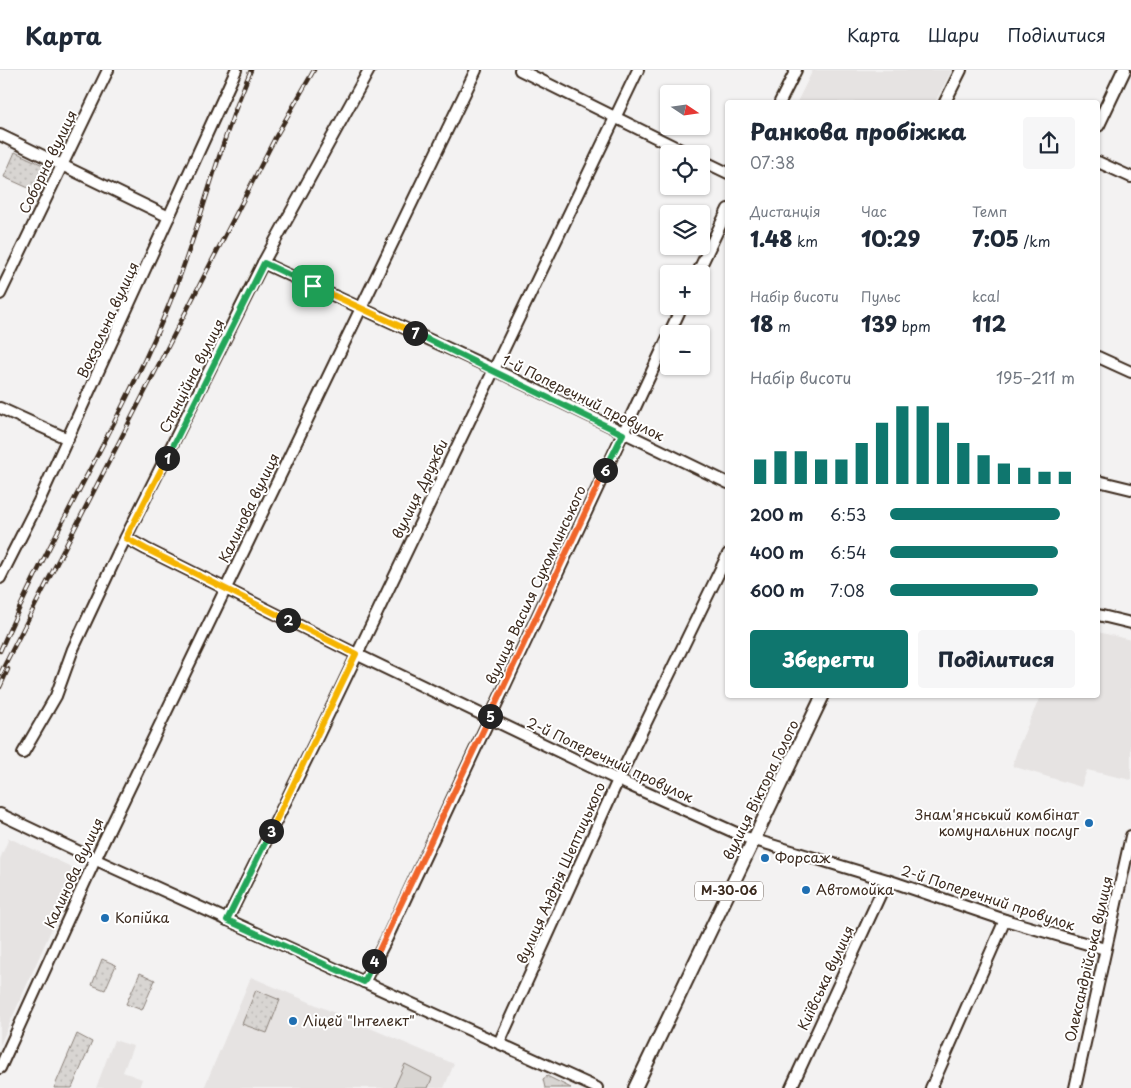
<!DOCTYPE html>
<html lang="uk">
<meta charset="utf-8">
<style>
:root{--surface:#fff;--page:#f6f6f7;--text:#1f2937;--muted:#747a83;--line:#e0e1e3;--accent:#0f766e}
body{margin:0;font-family:"Playpen Sans",sans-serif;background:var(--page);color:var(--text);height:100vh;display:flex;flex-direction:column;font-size:19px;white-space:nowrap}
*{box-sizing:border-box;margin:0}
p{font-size:16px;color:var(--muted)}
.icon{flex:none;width:28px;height:28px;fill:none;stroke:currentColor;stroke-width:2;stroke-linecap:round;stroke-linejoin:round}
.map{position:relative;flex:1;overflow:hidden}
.sheet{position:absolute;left:725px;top:30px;width:375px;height:598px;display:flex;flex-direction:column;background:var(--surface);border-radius:5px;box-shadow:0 1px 4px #0004}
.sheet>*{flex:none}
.needle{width:32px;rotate:103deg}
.fabs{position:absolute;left:660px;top:15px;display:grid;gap:10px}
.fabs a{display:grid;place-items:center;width:50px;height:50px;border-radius:5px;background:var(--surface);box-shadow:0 1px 4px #0004;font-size:25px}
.pin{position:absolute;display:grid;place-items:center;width:42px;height:42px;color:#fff;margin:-21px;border-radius:10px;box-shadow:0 2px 8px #0006}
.km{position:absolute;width:25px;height:25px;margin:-12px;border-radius:50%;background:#222;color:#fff;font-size:14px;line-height:25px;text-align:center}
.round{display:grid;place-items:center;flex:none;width:52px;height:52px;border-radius:5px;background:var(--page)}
.summary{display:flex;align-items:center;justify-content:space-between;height:85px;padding:0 25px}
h1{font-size:22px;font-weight:800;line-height:38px}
.figures{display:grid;grid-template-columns:repeat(3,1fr);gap:8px;height:85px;padding:5px 25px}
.figures div{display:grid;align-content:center}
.figures b{font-size:21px;font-weight:800}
.figures small{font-size:14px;font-weight:400}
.figures p{font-size:14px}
.chart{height:140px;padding:10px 25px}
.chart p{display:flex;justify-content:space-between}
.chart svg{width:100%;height:90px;margin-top:5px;stroke:var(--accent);stroke-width:6}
.button{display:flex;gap:10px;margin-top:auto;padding:10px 25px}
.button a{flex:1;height:58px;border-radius:5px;background:var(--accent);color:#fff;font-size:20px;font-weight:800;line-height:58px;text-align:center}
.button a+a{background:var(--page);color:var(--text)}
ul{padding:0 25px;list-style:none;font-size:16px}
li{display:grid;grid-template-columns:80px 60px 1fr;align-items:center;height:38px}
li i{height:12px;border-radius:6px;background:var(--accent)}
header{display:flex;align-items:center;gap:30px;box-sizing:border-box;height:70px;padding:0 25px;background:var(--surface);border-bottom:1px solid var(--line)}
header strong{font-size:24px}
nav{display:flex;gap:28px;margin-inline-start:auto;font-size:18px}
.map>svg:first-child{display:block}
.built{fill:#e6e3e2}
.grass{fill:url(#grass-tufts);stroke:#8a8078}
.park{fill:url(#park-dots);stroke:#8a8078}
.pitch{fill:#d8d5d2;stroke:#8a8078}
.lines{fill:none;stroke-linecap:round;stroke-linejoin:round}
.minor-casing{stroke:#3b2a1e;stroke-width:14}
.major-casing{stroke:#3b2a1e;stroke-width:16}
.minor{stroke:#fff;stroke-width:10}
.major{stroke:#fff;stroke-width:12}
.rail-casing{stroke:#3b2a1e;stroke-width:4.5}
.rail{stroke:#fff;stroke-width:2.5;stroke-dasharray:8;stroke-linecap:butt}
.split-1-casing{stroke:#fff;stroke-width:10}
.split-2-casing{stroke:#fff;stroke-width:10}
.split-3-casing{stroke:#fff;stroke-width:10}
.split-4-casing{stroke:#fff;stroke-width:10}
.split-5-casing{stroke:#fff;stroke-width:10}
.split-6-casing{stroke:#fff;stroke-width:10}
.split-7-casing{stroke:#fff;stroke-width:10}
.split-8-casing{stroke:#fff;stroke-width:10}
.split-1{stroke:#22a559;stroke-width:6}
.split-2{stroke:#f5b400;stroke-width:6}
.split-3{stroke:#f5b400;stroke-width:6}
.split-4{stroke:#22a559;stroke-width:6}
.split-5{stroke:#f0652b;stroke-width:6}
.split-6{stroke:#f0652b;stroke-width:6}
.split-7{stroke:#22a559;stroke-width:6}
.split-8{stroke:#f5b400;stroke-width:6}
.poi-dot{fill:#1f6fb2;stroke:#fff;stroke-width:2}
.labels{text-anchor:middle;stroke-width:4;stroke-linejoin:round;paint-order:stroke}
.shield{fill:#fff;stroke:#766a62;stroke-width:1}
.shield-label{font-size:12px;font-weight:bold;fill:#3b2a1e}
.street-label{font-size:14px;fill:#3b2a1e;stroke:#fff}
.poi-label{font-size:14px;fill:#3b2a1e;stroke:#fff;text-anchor:start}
</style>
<header>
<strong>Карта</strong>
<nav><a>Карта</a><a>Шари</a><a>Поділитися</a></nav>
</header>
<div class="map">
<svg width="1131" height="1018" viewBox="0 0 1131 1018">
<defs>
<pattern id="grass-tufts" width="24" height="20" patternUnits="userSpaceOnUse" patternTransform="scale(1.25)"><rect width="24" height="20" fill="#d8d5d2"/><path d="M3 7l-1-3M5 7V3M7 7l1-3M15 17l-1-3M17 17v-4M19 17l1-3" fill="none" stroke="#bab7b4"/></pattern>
<pattern id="park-dots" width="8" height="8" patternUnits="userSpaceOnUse" patternTransform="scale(1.25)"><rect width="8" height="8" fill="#d8d5d2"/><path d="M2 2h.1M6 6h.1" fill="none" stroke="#bab7b4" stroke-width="1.8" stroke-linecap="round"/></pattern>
</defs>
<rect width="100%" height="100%" fill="#f3f2f2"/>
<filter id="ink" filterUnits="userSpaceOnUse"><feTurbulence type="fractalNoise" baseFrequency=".02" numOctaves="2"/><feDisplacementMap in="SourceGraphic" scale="10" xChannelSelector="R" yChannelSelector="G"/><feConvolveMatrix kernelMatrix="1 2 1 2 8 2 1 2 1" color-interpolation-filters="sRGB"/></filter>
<g filter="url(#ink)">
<g class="built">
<path d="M813,0H952L935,32H797Z"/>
<path d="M1098,562L1131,570V710L1087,700L1081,717L1012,696L1019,675L1041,625H1098Z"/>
<path d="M9,768L78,800L0,975V789Z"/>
<path d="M251,907L454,994L444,1018H204Z"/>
<path d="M114,970L133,976L123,1002L142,1009L139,1018H96Z"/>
</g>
<path class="grass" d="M547,1006L571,1018H545L543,1009Z"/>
<g class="park">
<path d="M15,82L45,96L33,120L4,107Z"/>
<path d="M102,889L116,895L105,920L92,915Z"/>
<path d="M140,903L155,910L142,940L126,934Z"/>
<path d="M256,920L280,930L267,963L242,954Z"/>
<path d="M77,964L92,972L72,1018H54Z"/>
</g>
<path class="pitch" d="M405,994L432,1008L428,1018H394Z"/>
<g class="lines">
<defs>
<g id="minor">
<path d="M520,0L689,84"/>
<path d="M780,32L796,0"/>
<path d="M945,32L961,0"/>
<path d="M0,65L169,147"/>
<path d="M701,90L728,103"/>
<path d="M1098,92L1131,107"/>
<path d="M263,193L493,299L728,413"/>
<path d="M697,204L728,139"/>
<path d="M0,224L108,0"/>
<path d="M669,264L682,236"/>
<path d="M1098,287L1131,302"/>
<path d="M0,338L68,369"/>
<path d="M1098,411L1131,419"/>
<path d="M126,468L146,479L356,584L618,710L745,767L887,810L1005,850L1105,879"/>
<path d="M0,508L39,431L236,0"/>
<path d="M1098,545L1131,553"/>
<path d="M23,683L56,626L73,579L118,483L263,193L369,0"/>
<path d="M0,744L105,794L597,1018"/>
<path d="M227,850L315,672L638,0"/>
<path d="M364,912L387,868L669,265"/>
<path d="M499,973L618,710L728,484"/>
<path d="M0,998L100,779L476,0"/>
<path d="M791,1018L887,810"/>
<path d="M931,1018L1005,850"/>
<path d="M1075,1018L1131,766"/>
</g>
<g id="major">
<path d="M1098,55L1124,0"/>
<path d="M635,1018L823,625"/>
</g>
</defs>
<use href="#minor" class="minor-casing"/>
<use href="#major" class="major-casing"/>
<use href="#minor" class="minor"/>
<use href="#major" class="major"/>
<defs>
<g id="rail">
<path d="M0,581C49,468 115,362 163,249C198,168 216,81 251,0"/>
<path d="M0,604L275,68L314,0"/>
<path d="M0,617L8,599"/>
</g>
</defs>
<use href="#rail" class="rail-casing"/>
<use href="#rail" class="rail"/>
</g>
</g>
<g class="lines" filter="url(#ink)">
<defs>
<path id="split-1" d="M167,388L264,193L313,216"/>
<path id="split-2" d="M167,388L126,468L146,479L288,550"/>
<path id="split-3" d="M271,761L356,584L288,550"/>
<path id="split-4" d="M271,761L227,850L364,912L374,891"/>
<path id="split-5" d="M374,891L490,646"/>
<path id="split-6" d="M490,646L605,400"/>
<path id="split-7" d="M415,263L623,364L605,400"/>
<path id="split-8" d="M313,216L415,263"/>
</defs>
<use href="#split-1" class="split-1-casing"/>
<use href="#split-2" class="split-2-casing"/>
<use href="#split-3" class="split-3-casing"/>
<use href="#split-4" class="split-4-casing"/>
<use href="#split-5" class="split-5-casing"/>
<use href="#split-6" class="split-6-casing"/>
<use href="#split-7" class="split-7-casing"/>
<use href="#split-8" class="split-8-casing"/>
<use href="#split-1" class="split-1"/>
<use href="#split-2" class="split-2"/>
<use href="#split-3" class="split-3"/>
<use href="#split-4" class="split-4"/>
<use href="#split-5" class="split-5"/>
<use href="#split-6" class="split-6"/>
<use href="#split-7" class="split-7"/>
<use href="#split-8" class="split-8"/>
</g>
<g class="poi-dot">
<circle cx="1089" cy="753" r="5"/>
<circle cx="765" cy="788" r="5"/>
<circle cx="806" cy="820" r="5"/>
<circle cx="105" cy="848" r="5"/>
<circle cx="293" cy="951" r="5"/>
</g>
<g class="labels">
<rect class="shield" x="695" y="811.5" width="68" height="19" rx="4"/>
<g class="shield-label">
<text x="729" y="825">М-30-06</text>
</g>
<g class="street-label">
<text transform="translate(48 92) rotate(-64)" y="5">Соборна вулиця</text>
<text transform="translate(108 250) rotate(-65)" y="5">Вокзальна вулиця</text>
<text transform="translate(192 306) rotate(-63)" y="5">Станційна вулиця</text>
<text transform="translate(583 328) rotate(26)" y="5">1-й Поперечний провулок</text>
<text transform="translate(420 419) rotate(-64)" y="5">вулиця Дружби</text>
<text transform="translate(249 438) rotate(-64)" y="5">Калинова вулиця</text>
<text transform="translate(536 515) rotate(-65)" y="5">вулиця Василя Сухомлинського</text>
<text transform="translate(610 690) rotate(25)" y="5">2-й Поперечний провулок</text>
<text transform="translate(761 720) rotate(-64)" y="5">вулиця Віктора Голого</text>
<text transform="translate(74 803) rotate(-65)" y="5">Калинова вулиця</text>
<text transform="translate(561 803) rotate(-66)" y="5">вулиця Андрія Шептицького</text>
<text transform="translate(988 828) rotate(18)" y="5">2-й Поперечний провулок</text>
<text transform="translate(1089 889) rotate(-77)" y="5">Олександрійська вулиця</text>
<text transform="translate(826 908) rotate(-65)" y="5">Київська вулиця</text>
</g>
<g class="poi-label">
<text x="1079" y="750" text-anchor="end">Знам'янський комбінат<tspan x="1079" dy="16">комунальних послуг</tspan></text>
<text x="775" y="793">Форсаж</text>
<text x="816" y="825">Автомойка</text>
<text x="115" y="853">Копійка</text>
<text x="303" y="956">Ліцей "Інтелект"</text>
</g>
</g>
</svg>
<div class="fabs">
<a><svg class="needle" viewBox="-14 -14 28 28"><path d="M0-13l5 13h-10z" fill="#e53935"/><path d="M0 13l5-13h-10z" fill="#747a83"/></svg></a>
<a><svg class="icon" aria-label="locate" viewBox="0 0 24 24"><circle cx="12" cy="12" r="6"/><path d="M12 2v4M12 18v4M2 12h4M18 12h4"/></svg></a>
<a><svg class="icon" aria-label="layers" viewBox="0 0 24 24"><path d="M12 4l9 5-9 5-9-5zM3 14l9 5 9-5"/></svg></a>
<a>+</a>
<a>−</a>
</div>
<div class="pin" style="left:313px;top:216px;background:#1e9e55"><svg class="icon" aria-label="arrive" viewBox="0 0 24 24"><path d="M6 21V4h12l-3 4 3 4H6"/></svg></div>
<b class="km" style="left:167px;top:388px">1</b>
<b class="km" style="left:288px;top:550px">2</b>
<b class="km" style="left:271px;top:761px">3</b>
<b class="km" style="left:374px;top:891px">4</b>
<b class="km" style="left:490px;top:646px">5</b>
<b class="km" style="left:605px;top:400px">6</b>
<b class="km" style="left:415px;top:263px">7</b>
<section class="sheet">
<div class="summary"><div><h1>Ранкова пробіжка</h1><p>07:38</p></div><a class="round"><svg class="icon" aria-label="share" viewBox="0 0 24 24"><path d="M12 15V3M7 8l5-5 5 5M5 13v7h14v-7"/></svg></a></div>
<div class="figures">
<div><p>Дистанція</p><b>1.48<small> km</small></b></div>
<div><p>Час</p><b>10:29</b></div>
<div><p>Темп</p><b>7:05<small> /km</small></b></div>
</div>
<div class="figures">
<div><p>Набір висоти</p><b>18<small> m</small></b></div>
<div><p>Пульс</p><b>139<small> bpm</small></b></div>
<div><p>kcal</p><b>112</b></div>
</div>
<div class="chart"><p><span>Набір висоти</span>195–211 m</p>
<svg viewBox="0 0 160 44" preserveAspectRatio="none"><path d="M5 44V32M15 44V28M25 44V28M35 44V32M45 44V32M55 44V24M65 44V14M75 44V6M85 44V6M95 44V14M105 44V24M115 44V30M125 44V34M135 44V36M145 44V38M155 44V38"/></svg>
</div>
<ul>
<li><b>200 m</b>6:53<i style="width:92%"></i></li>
<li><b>400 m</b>6:54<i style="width:91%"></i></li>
<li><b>600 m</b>7:08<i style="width:80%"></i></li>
</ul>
<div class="button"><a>Зберегти</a><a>Поділитися</a></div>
</section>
</div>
